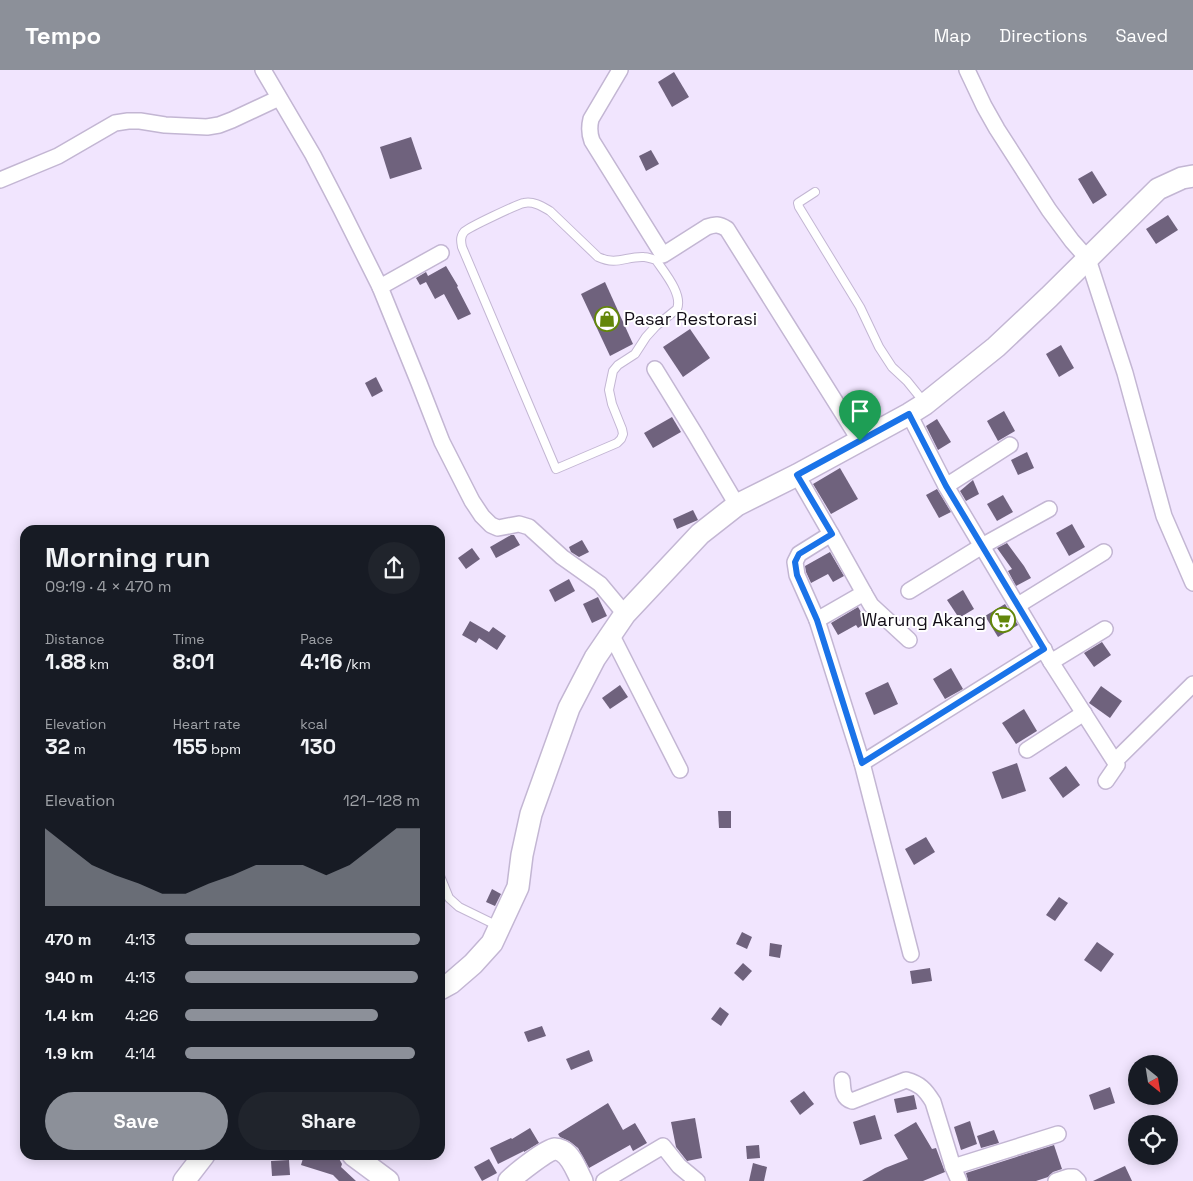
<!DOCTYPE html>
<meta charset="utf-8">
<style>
:root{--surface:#171b24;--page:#20242c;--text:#f1f3f6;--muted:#9ea1a6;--accent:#8c9099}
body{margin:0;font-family:"Space Grotesk",sans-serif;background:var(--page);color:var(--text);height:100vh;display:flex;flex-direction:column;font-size:19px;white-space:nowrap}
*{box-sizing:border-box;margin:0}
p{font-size:16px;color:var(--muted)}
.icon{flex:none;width:28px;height:28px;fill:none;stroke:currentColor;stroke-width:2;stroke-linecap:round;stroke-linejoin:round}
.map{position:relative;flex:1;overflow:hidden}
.panel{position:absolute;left:20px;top:455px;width:425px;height:635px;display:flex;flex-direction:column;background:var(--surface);border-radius:15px;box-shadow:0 2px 12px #0003}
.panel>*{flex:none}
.needle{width:32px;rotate:150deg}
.tools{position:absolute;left:1128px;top:985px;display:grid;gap:10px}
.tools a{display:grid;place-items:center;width:50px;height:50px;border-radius:50%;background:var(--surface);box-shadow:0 2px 12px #0003;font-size:25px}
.pin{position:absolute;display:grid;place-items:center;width:42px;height:42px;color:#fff;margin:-51px -21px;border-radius:50% 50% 50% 0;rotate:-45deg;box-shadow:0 0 5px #0007}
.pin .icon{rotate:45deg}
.round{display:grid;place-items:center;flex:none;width:52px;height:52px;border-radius:26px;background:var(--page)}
.headline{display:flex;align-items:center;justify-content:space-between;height:85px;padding:0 25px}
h1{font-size:28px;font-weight:800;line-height:38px}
.stats{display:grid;grid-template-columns:repeat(3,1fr);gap:8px;height:85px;padding:5px 25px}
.stats div{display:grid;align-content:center}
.stats b{font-size:21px;font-weight:800}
.stats small{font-size:14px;font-weight:400}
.stats p{font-size:14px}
.chart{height:140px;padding:10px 25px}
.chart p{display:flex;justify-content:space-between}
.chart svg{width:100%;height:90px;margin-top:5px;fill:var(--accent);opacity:.7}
.action{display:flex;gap:10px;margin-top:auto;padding:10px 25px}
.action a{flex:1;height:58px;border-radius:30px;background:var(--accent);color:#fff;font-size:20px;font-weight:800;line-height:58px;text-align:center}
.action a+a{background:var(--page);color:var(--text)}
ul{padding:0 25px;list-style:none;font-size:16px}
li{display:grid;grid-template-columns:80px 60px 1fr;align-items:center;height:38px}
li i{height:12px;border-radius:6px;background:var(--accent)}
header{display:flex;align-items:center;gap:30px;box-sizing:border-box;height:70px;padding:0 25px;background:var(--accent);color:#fff}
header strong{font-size:24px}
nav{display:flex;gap:28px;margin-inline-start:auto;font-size:18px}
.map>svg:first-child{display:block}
.building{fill:#6f627d}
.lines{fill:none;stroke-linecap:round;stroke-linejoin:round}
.lane-casing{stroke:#c3b6d3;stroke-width:10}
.street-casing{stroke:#c3b6d3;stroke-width:18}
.secondary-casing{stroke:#c3b6d3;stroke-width:24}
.lane{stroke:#fff;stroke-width:8}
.street{stroke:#fff;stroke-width:15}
.secondary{stroke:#fff;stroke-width:21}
.route-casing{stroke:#fff;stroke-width:10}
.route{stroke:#1a73e8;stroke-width:6}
.labels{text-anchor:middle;stroke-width:4;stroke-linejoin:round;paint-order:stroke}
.poi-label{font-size:18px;fill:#130e18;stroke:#fff;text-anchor:start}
</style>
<header>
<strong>Tempo</strong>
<nav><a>Map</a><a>Directions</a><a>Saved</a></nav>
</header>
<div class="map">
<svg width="1193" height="1111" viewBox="0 0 1193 1111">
<rect width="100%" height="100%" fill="#f1e5fe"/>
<g class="building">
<path d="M674,2L689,27L672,37L658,12Z"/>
<path d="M411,67L422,99L390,109L380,77Z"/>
<path d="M651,80L659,94L646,101L639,86Z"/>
<path d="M1092,101L1107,125L1093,134L1078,109Z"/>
<path d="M1168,145L1178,160L1156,174L1146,159Z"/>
<path d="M446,196L458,216L457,217L471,244L458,250L444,224L435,229L426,212L420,215L416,208L426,202L428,206Z"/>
<path d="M605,212L633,274L610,286L581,224Z"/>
<path d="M690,259L710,288L683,307L663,277Z"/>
<path d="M1061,275L1074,298L1059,307L1046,284Z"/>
<path d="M376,307L383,321L372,327L365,313Z"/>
<path d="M1004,341L1015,361L998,371L987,351Z"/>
<path d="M672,347L681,362L653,378L644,363Z"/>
<path d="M937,349L951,372L938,380L926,356Z"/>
<path d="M1027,382L1034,398L1018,405L1011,390Z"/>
<path d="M840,398L858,429L831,444L813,414Z"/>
<path d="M973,410L979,424L966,431L960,421Z"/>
<path d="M937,419L951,442L939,448L926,425Z"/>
<path d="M1003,425L1013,442L997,451L987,434Z"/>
<path d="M693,440L698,450L677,459L673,449Z"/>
<path d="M1072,454L1085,477L1069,486L1056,463Z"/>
<path d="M511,465H514L520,475L496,488L490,477Z"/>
<path d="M582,470L589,482L579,487L571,482L569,477Z"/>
<path d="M1007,473L1024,496L1031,508L1016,516L1008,501L1012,499L997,478Z"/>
<path d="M472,478L480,489L466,499L458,488Z"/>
<path d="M830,482L844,506L833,512L828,504L811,513L806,502L805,496Z"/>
<path d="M569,509L575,521L555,532L549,520Z"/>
<path d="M963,520L974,539L959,548L947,530Z"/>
<path d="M598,527L607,546L592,553L583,534Z"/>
<path d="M1005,534L1018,555L998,567L985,546Z"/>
<path d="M858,537L867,552L858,558L856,555L838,565L831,553Z"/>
<path d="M470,551L489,562L493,557L506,566L497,580L479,568L476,573L462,565Z"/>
<path d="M1102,572L1111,585L1094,597L1084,583Z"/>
<path d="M951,598L963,619L945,629L933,609Z"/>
<path d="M888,612L898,634L874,645L865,623Z"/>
<path d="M620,615L628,627L610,639L602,628Z"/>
<path d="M1101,616L1122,631L1110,648L1089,633Z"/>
<path d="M1024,639L1037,661L1016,674L1002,653Z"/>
<path d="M1017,693L1026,721L1002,729L992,702Z"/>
<path d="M1066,696L1080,715L1063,728L1049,708Z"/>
<path d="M718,741H731V758H719Z"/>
<path d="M926,767L935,782L914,795L905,779Z"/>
<path d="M492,819L501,824L495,836L486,832Z"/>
<path d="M1059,827L1068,833L1055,851L1046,845Z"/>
<path d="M742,862L752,867L747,879L736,874Z"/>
<path d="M1097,872L1114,884L1101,902L1084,890Z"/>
<path d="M770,873L782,875L780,888L769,886Z"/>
<path d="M743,893L752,901L743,911L734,903Z"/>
<path d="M930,898L932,911L912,914L910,901Z"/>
<path d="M720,937L729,944L721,956L711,949Z"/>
<path d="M542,956L546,966L528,972L524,962Z"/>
<path d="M589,980L593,991L571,1000L566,989Z"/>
<path d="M1110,1017L1115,1033L1094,1040L1089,1025Z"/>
<path d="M804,1021L814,1034L800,1045L790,1031Z"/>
<path d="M914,1025L917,1039L897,1043L894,1029Z"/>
<path d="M608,1033L623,1060L635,1053L647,1073L633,1081L630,1075L589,1098L578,1078L569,1071L560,1067L558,1064Z"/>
<path d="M875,1045L882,1069L860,1075L853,1052Z"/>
<path d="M695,1048L702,1088L687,1091L676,1077L671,1052Z"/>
<path d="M970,1051L977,1074L961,1080L954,1057Z"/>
<path d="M916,1052L932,1079L936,1078L945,1102L923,1111H862L885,1098L908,1089L894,1065Z"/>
<path d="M530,1058L539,1073L524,1082V1081L498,1094L490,1078L511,1068L512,1069Z"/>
<path d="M994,1060L999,1073L981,1078L977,1066Z"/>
<path d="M759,1075L760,1088L747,1089L746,1076Z"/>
<path d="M1054,1075L1062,1099L1053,1102L1048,1107L1036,1111H968L966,1103Z"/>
<path d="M304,1085H337L342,1094L341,1097L356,1111H339L333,1105L301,1095Z"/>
<path d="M489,1089L497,1103L482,1111L474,1097Z"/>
<path d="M289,1090L290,1105L272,1106L271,1091Z"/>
<path d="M753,1093L767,1097L764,1111H749Z"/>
<path d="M1125,1096L1132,1111H1093Z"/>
</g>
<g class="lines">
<defs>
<g id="lane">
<path d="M815,122L798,133L799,137L860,237L879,277L892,297L907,311L924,332"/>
<path d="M656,190C664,202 683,224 677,239L656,256L646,267L635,284L618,295L613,301L609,320L612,334L622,359L623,364L621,369L617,373L556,399L462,177C461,172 460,167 464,162C467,158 518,134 524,133C534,131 543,137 550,141L598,187C617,196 626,186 644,187C648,187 652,189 656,190L663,185"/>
<path d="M440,806L449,828L459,837L498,856"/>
</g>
<g id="street">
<path d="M263,0L313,85L341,139L380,217L419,313L442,372L472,431L482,446L491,455L498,458L519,454L529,457L562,487L600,514L625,544"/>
<path d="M620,0L591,49C589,57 589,63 592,71L663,185L707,157C715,154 719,154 727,159L860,371"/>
<path d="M967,0L984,36L997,59L1049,140L1072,171L1088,189L1125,303L1164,446L1193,513"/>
<path d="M0,110L58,86L115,53L128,51H140L165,55L207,57L219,55L232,50L279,28"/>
<path d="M380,217L441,183"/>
<path d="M655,299L695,364L737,435"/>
<path d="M909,344L946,416L1051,592L1117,695L1106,711"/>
<path d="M797,405L831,464L799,484L795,492L797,505L817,550L864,523L871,535L909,570"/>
<path d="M946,416L1010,375"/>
<path d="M831,464L864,523"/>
<path d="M909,521L982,476L1049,439"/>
<path d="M1018,535L1104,482"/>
<path d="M817,550L862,693L911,884"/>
<path d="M611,564L680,700"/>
<path d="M1051,592L1105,559"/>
<path d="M1027,680L1084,643"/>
<path d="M1115,691L1193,614"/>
<path d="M862,693L1044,579"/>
<path d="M842,1010C843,1019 842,1028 852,1031L906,1010C920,1014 925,1019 933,1032L953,1097L959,1111"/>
<path d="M953,1097L1058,1064"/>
<path d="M604,1111L663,1076L679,1096L697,1111"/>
<path d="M1056,1111L1068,1107H1074L1078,1111"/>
</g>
<g id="secondary">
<path d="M440,919L451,913L473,894L492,873L518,817L522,785L531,744L569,638L595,588L625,544L700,464L737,435L797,405L909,344L925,334L996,277L1049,227L1158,119L1182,108L1193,106"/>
<path d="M353,1085L388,1111"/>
<path d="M184,1111L204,1085"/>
<path d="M509,1111C516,1104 546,1080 555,1079C557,1079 560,1080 562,1081C572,1086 577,1102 582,1111"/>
</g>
</defs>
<use href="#lane" class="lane-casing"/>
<use href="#street" class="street-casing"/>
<use href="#secondary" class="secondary-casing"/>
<use href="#lane" class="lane"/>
<use href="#street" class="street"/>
<use href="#secondary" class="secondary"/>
</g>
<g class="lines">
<defs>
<path id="route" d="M909,344L946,416L1044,579L862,693L817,550L797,505L795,492L799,484L832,464L797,405Z"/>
</defs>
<use href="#route" class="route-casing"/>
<use href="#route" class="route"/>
</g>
<defs>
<symbol id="shop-ring" viewBox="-11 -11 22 22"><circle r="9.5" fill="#fff" stroke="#63870a" stroke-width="1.5"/><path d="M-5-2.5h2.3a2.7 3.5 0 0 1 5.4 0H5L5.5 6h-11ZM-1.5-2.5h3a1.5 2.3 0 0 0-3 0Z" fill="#63870a"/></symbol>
<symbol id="supermarket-ring" viewBox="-11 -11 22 22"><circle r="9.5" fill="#fff" stroke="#63870a" stroke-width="1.5"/><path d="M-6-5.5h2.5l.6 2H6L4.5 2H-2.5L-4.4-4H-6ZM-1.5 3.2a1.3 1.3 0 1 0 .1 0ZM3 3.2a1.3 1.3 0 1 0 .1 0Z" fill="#63870a"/></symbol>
</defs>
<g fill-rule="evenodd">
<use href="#shop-ring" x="593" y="235" width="28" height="28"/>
<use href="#supermarket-ring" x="989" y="536" width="28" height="28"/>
</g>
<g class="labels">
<g class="poi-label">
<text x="624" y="255">Pasar Restorasi</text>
<text x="986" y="556" text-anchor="end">Warung Akang</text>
</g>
</g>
</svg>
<div class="tools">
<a><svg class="needle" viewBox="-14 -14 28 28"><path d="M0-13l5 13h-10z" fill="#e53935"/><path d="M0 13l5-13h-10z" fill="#9ea1a6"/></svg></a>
<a><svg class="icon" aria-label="locate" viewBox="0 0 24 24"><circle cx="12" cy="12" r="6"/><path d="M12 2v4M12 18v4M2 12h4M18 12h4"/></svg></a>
</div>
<div class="pin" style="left:860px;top:371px;background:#1e9e55"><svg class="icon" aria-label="arrive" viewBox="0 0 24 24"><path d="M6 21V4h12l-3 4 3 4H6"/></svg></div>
<section class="panel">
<div class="headline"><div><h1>Morning run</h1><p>09:19 · 4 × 470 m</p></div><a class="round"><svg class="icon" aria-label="share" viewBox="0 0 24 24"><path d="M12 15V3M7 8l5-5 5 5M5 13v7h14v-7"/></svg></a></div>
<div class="stats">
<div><p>Distance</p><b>1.88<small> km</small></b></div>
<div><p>Time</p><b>8:01</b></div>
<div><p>Pace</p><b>4:16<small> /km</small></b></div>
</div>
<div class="stats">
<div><p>Elevation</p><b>32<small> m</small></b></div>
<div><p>Heart rate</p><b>155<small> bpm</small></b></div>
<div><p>kcal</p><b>130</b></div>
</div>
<div class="chart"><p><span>Elevation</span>121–128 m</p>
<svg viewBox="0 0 160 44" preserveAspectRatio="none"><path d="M0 44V6L10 15L20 24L30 29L40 33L50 38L60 38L70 33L80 29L90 24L100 24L110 24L120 29L130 24L140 15L150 6L160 6V44z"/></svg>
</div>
<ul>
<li><b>470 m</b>4:13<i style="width:100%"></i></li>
<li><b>940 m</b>4:13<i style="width:99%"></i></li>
<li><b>1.4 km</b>4:26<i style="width:82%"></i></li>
<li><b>1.9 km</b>4:14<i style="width:98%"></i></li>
</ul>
<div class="action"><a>Save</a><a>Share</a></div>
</section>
</div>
